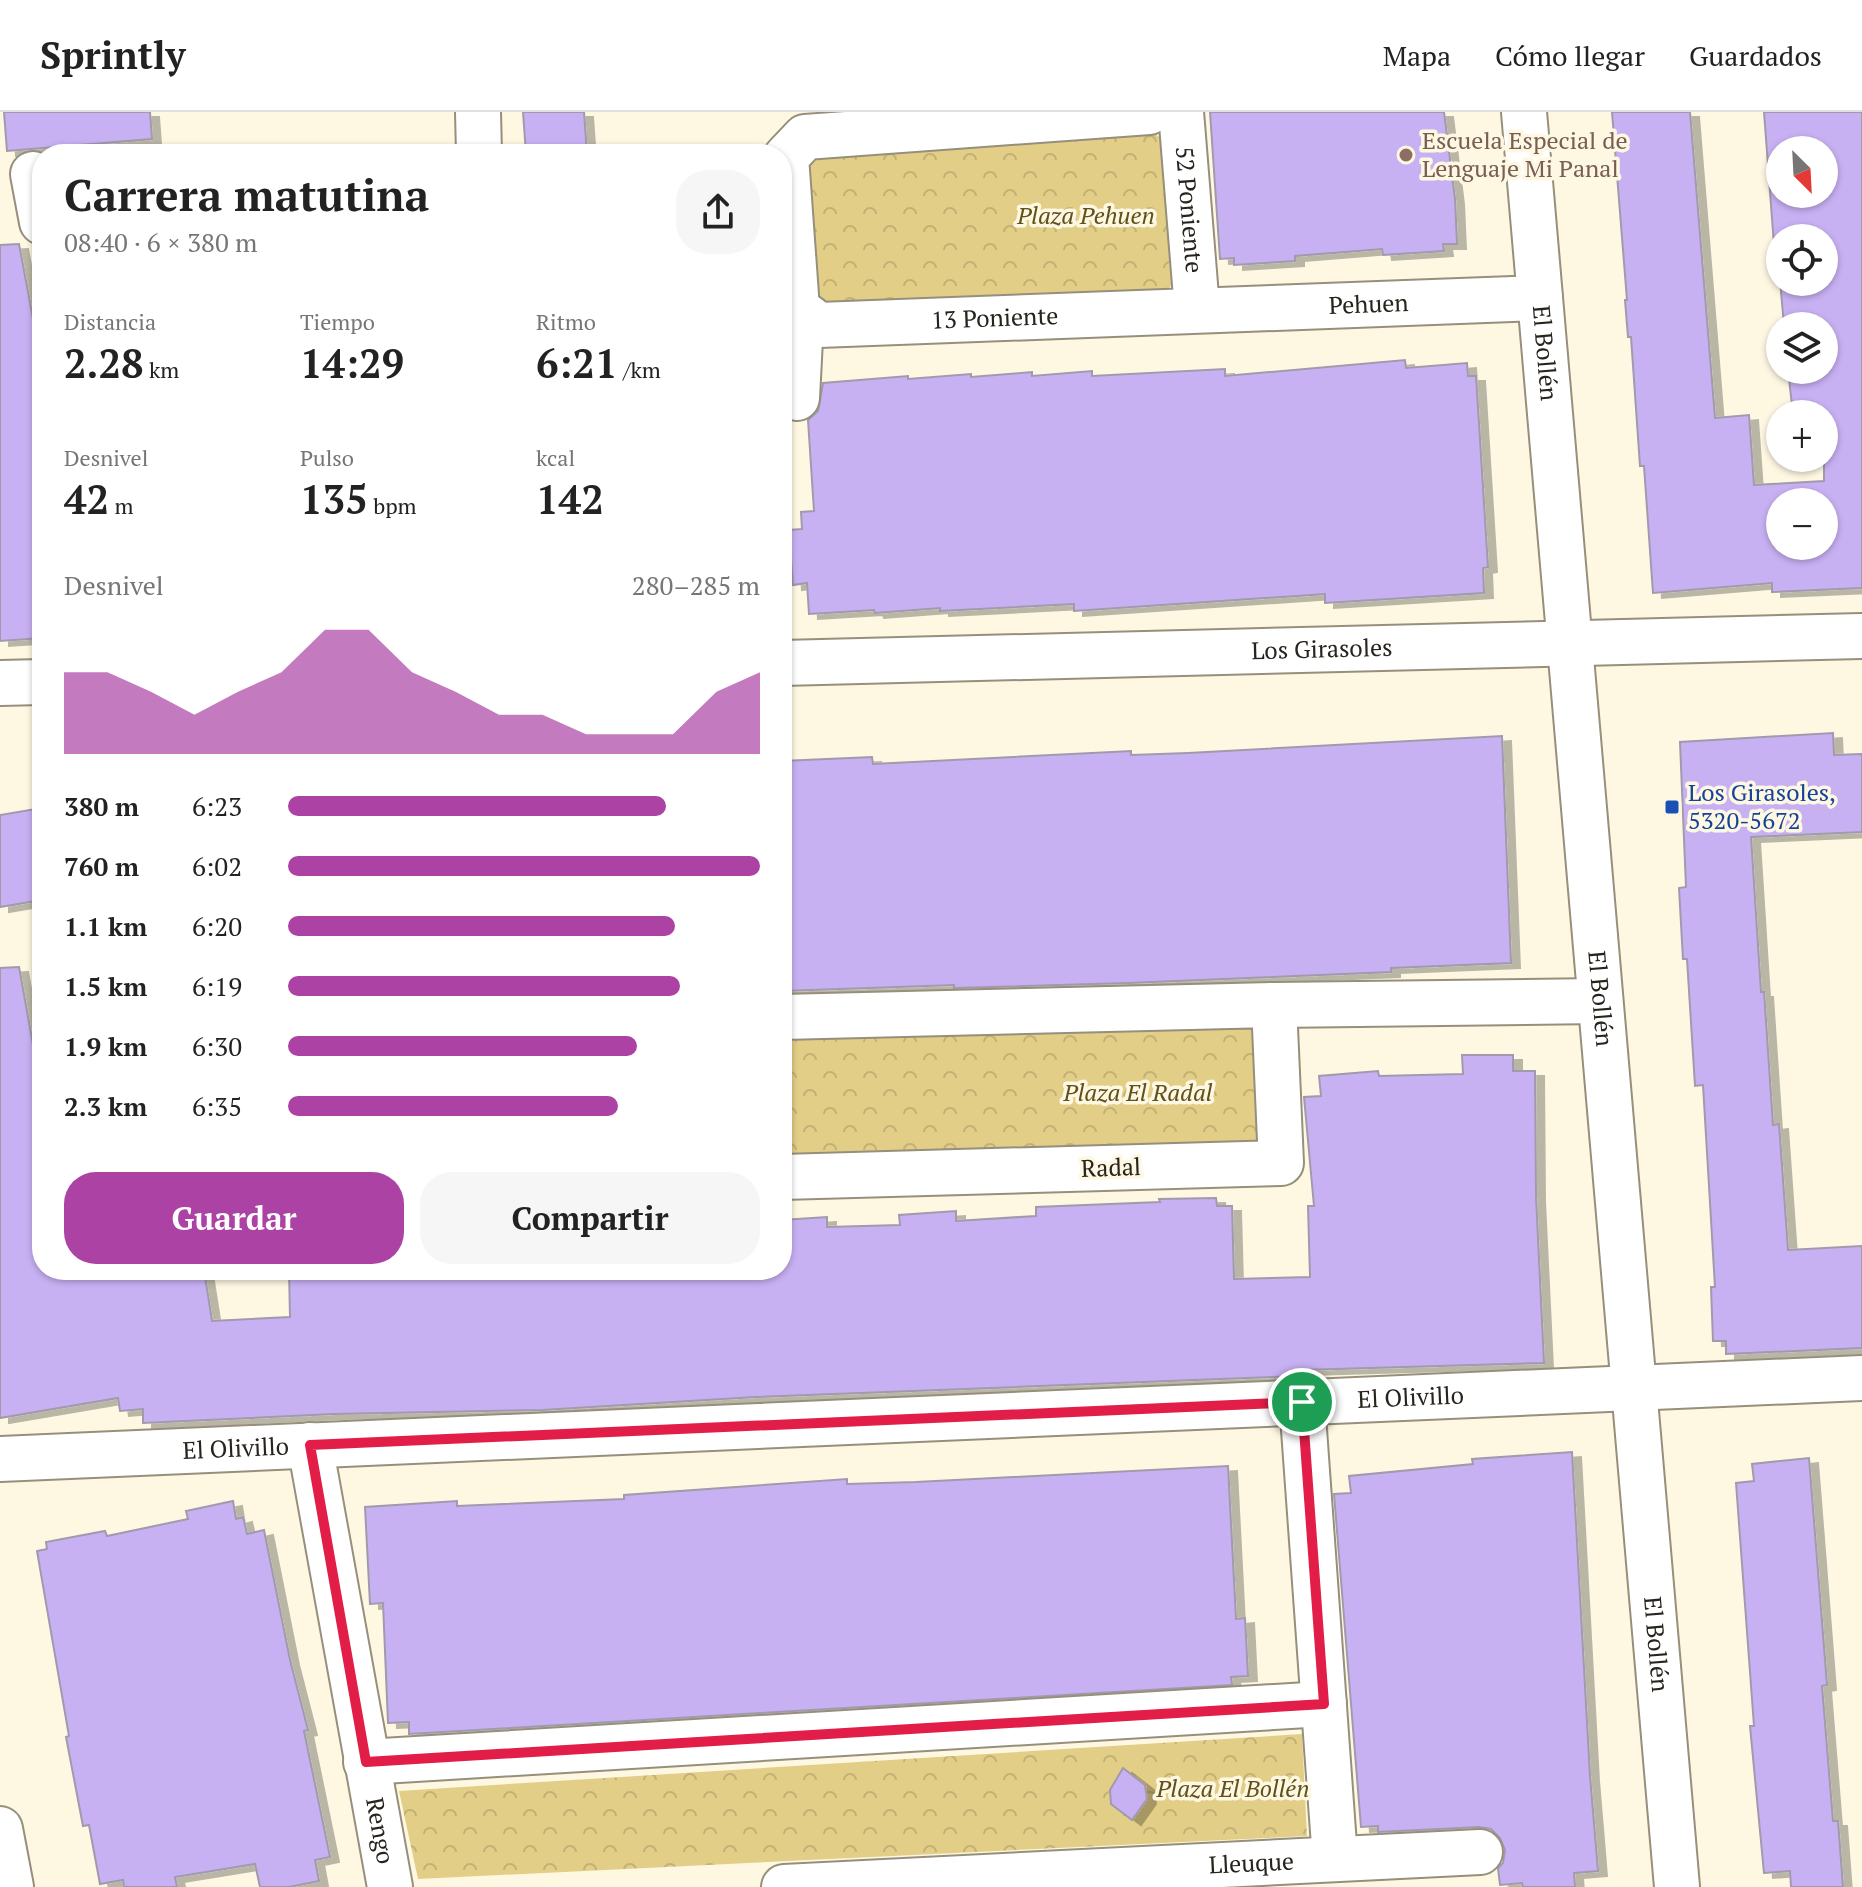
<!DOCTYPE html>
<html lang="es">
<meta charset="utf-8">
<style>
:root{--surface:#fff;--page:#f6f6f6;--text:#222;--muted:#767676;--line:#e0e0e0;--accent:#ac42a4}
body{margin:0;font-family:"PT Serif",serif;background:var(--page);color:var(--text);height:100vh;display:flex;flex-direction:column;font-size:30px;white-space:nowrap}
*{box-sizing:border-box;margin:0}
p{font-size:26px;color:var(--muted)}
.icon{flex:none;width:44px;height:44px;fill:none;stroke:currentColor;stroke-width:2;stroke-linecap:round;stroke-linejoin:round}
.map{position:relative;flex:1;overflow:hidden}
.drawer{position:absolute;left:32px;top:32px;width:760px;height:1136px;display:flex;flex-direction:column;background:var(--surface);border-radius:32px;box-shadow:0 2px 6px #0004}
.drawer>*{flex:none}
.needle{width:52px;rotate:156deg}
.buttons{position:absolute;left:1766px;top:24px;display:grid;gap:16px}
.buttons a{display:grid;place-items:center;width:72px;height:72px;border-radius:50%;background:var(--surface);box-shadow:0 2px 6px #0004;font-size:40px}
.pin{position:absolute;display:grid;place-items:center;width:68px;height:68px;color:#fff;margin:-34px;border:4px solid #fff;border-radius:50%;box-shadow:0 2px 8px #0007}
.round{display:grid;place-items:center;flex:none;width:84px;height:84px;border-radius:32px;background:var(--page)}
.summary{display:flex;align-items:center;justify-content:space-between;height:136px;padding:0 32px}
h1{font-size:44px;font-weight:600;line-height:60px}
.stats{display:grid;grid-template-columns:repeat(3,1fr);gap:12px;height:136px;padding:8px 32px}
.stats div{display:grid;align-content:center}
.stats b{font-size:40px;font-weight:600}
.stats small{font-size:22px;font-weight:400}
.stats p{font-size:22px}
.chart{height:224px;padding:16px 32px}
.chart p{display:flex;justify-content:space-between}
.chart svg{width:100%;height:144px;margin-top:8px;fill:var(--accent);opacity:.7}
.action{display:flex;gap:16px;margin-top:auto;padding:16px 32px}
.action a{flex:1;height:92px;border-radius:32px;background:var(--accent);color:#fff;font-size:32px;font-weight:600;line-height:92px;text-align:center}
.action a+a{background:var(--page);color:var(--text)}
ul{padding:0 32px;list-style:none;font-size:26px}
li{display:grid;grid-template-columns:128px 96px 1fr;align-items:center;height:60px}
li i{height:20px;border-radius:10px;background:var(--accent)}
header{display:flex;align-items:center;gap:48px;box-sizing:border-box;height:112px;padding:0 40px;background:var(--surface);border-bottom:2px solid var(--line)}
header strong{font-size:38px}
nav{display:flex;gap:44px;margin-inline-start:auto;font-size:28px}
.map>svg:first-child{display:block}
.forest{fill:url(#forest-crowns)}
.building{fill:#c8b1f3;stroke:#a19aad;stroke-width:2;fill-rule:evenodd;filter:url(#shadow)}
.lines{fill:none;stroke-linecap:round;stroke-linejoin:round}
.minor-casing{stroke:#958f7c;stroke-width:48}
.minor{stroke:#fff;stroke-width:44}
.route-casing{stroke:#fff;stroke-width:16}
.route{stroke:#e11d48;stroke-width:10}
.education-dot{fill:#8d6e63;stroke:#fef8e3;stroke-width:3}
.transit-dot{fill:#1a4fb4;stroke:#fef8e3;stroke-width:3}
.labels{text-anchor:middle;stroke-width:7;stroke-linejoin:round;paint-order:stroke}
.education-label{font-size:24px;fill:#785e54;stroke:#fef8e3;text-anchor:start}
.street-label{font-size:24px;fill:#27241d;stroke:#fef8e3}
.park-label{font-size:24px;font-style:italic;fill:#60501a;stroke:#fef8e3}
.transit-label{font-size:24px;fill:#164399;stroke:#fef8e3;text-anchor:start}
</style>
<header>
<strong>Sprintly</strong>
<nav><a>Mapa</a><a>Cómo llegar</a><a>Guardados</a></nav>
</header>
<div class="map">
<svg width="1862" height="1775" viewBox="0 0 1862 1775">
<defs>
<pattern id="forest-crowns" width="20" height="18" patternUnits="userSpaceOnUse" patternTransform="scale(2)"><rect width="20" height="18" fill="#e3ce87"/><path d="M2 6a3 3 0 1 1 6 0M12 15a3 3 0 1 1 6 0" fill="none" stroke="#c3b174"/></pattern>
<filter id="shadow"><feDropShadow dx="9" dy="5" stdDeviation="0" flood-color="#0004"/></filter>
</defs>
<rect width="100%" height="100%" fill="#fef8e3"/>
<g class="forest">
<path d="M1148,17L1162,27L1179,161L1164,184L835,201L807,184L799,56L814,36Z"/>
<path d="M1255,911L1264,1047L782,1056V922Z"/>
<path d="M1302,1622L1307,1724L418,1767L399,1679Z"/>
</g>
<g class="building">
<path d="M4,0H150L152,27L7,39Z"/>
<path d="M523,0H584L587,42H526Z"/>
<path d="M1210,0H1444L1455,87L1457,132H1443L1444,139L1383,143L1382,137L1295,144V149L1234,153V146L1220,147Z"/>
<path d="M1612,0H1690L1715,306L1749,303L1754,373L1824,369V302H1793L1788,258H1824V214H1784L1777,133H1774L1764,0H1862V476L1772,480V471L1653,481L1644,354H1640L1631,225H1628L1625,188H1627ZM1780,38H1824V82H1780ZM1780,126H1824V170H1780ZM1780,390H1824V434H1780Z"/>
<path d="M19,132L42,255V526L0,529V133Z"/>
<path d="M1405,248L1406,256L1467,251L1468,264H1476L1488,455L1483,456L1484,481L1325,491V482L1074,499V492L940,499V496L875,501L874,498L809,502L807,471L793,473L789,418L802,417L801,400L814,399L808,308L818,299L823,271L908,264V267L971,262V265L1032,260V264L1092,259V264L1225,257V264Z"/>
<path d="M1833,621L1834,643L1862,642V720L1751,725L1761,880H1764L1773,1013L1779,1012L1788,1138L1862,1134V1236L1726,1242V1229H1713L1711,1175H1715L1703,973L1695,974L1687,847H1683L1679,776L1686,775L1680,630Z"/>
<path d="M1502,624L1511,851L1391,856V860L1128,871L954,876V873L782,879V649L872,645L873,652L1131,639V643L1188,641Z"/>
<path d="M42,696V788L0,795V703Z"/>
<path d="M19,855L35,944L38,943L42,967V1158H204L212,1209L290,1205L289,1158H782V1108L827,1105V1115L900,1113L899,1103L956,1099V1109L1036,1104V1095L1160,1090L1159,1087L1216,1086L1217,1094H1232L1234,1167L1310,1165L1308,1094H1314L1304,985L1321,984L1319,964L1378,959L1379,964L1463,962L1462,943H1513V959H1535L1536,1085L1544,1251L1300,1258L1301,1264L755,1285L542,1298L333,1302L143,1311V1297L120,1299L118,1286L0,1306V856Z"/>
<path d="M1572,1340L1590,1664L1598,1759L1574,1761L1575,1775H1523L1522,1771L1500,1773L1498,1756L1503,1751L1505,1738L1500,1726L1491,1717L1479,1715L1378,1720V1714L1361,1715L1334,1382L1351,1381L1349,1364L1473,1352L1472,1347Z"/>
<path d="M1809,1346L1827,1573L1822,1574L1833,1709H1838L1843,1775H1791L1790,1759L1764,1761L1750,1614H1754L1736,1371L1754,1369L1752,1352Z"/>
<path d="M1228,1354L1236,1507L1245,1506L1248,1564L1231,1565L1232,1573L409,1622V1610L388,1611L383,1491L370,1492L365,1395L457,1389V1394L624,1387V1383L847,1367V1372L916,1370Z"/>
<path d="M233,1389L236,1407L243,1405L247,1422L264,1418L290,1548L308,1618L304,1619L330,1745L315,1748L319,1769L289,1775H260L255,1752L175,1765L177,1775H124L123,1768L100,1772L89,1713L83,1714L66,1625L69,1624L37,1439L47,1437L46,1430L105,1419L107,1424L188,1407L186,1399Z"/>
<path d="M1123,1656L1145,1673L1147,1687L1132,1708L1111,1692L1110,1678Z"/>
</g>
<g class="lines">
<defs>
<g id="minor">
<path d="M478,0L479,42"/>
<path id="s1" d="M1149,0L805,25L786,45L797,197L819,213L1540,186"/>
<path id="s2" d="M1181,0L1197,197"/>
<path id="s3" d="M1524,0L1677,1775"/>
<path d="M33,62L42,110"/>
<path d="M797,286L800,227L808,205"/>
<path id="s4" d="M782,551L1862,524"/>
<path d="M0,571L42,570"/>
<path d="M1274,893L1600,889"/>
<path d="M782,905L1274,893L1281,1051L782,1065"/>
<path d="M1302,1290L1335,1747"/>
<path id="s5" d="M310,1333L390,1775"/>
<path id="s6" d="M0,1347L1862,1266"/>
<path d="M366,1650L1324,1592"/>
<path d="M0,1717L11,1775"/>
<path id="s7" d="M784,1775L1480,1740"/>
</g>
</defs>
<use href="#minor" class="minor-casing"/>
<use href="#minor" class="minor"/>
</g>
<g class="lines">
<defs>
<path id="route" d="M1302,1290L1324,1592L366,1650L310,1333Z"/>
</defs>
<use href="#route" class="route-casing"/>
<use href="#route" class="route"/>
</g>
<circle class="education-dot" cx="1406" cy="43" r="8"/>
<rect class="transit-dot" x="1664" y="687" width="16" height="16" rx="4"/>
<g class="labels">
<g class="education-label">
<text x="1422" y="37">Escuela Especial de<tspan x="1422" dy="28">Lenguaje Mi Panal</tspan></text>
</g>
<g class="street-label">
<text dy="8" stroke="none"><textPath href="#s2" startOffset="98">52 Poniente</textPath></text>
<text dy="8" stroke="none"><textPath href="#s1" startOffset="1102">Pehuen</textPath></text>
<text dy="8" stroke="none"><textPath href="#s1" startOffset="728">13 Poniente</textPath></text>
<text dy="8" stroke="none"><textPath href="#s3" startOffset="242">El Bollén</textPath></text>
<text dy="8" stroke="none"><textPath href="#s4" startOffset="540">Los Girasoles</textPath></text>
<text dy="8" stroke="none"><textPath href="#s3" startOffset="890">El Bollén</textPath></text>
<text transform="translate(1111 1056) rotate(-2)" y="8">Radal</text>
<text dy="8" stroke="none"><textPath href="#s6" startOffset="1412">El Olivillo</textPath></text>
<text dy="8" stroke="none"><textPath href="#s6" startOffset="236">El Olivillo</textPath></text>
<text dy="8" stroke="none"><textPath href="#s3" startOffset="1538">El Bollén</textPath></text>
<text dy="8" stroke="none"><textPath href="#s5" startOffset="392">Rengo</textPath></text>
<text dy="8" stroke="none"><textPath href="#s7" startOffset="468">Lleuque</textPath></text>
</g>
<g class="park-label">
<text x="1086" y="112">Plaza Pehuen</text>
<text x="1138" y="989">Plaza El Radal</text>
<text x="1233" y="1685">Plaza El Bollén</text>
</g>
<g class="transit-label">
<text x="1688" y="689">Los Girasoles,<tspan x="1688" dy="28">5320-5672</tspan></text>
</g>
</g>
</svg>
<div class="buttons">
<a><svg class="needle" viewBox="-14 -14 28 28"><path d="M0-13l5 13h-10z" fill="#e53935"/><path d="M0 13l5-13h-10z" fill="#767676"/></svg></a>
<a><svg class="icon" aria-label="locate" viewBox="0 0 24 24"><circle cx="12" cy="12" r="6"/><path d="M12 2v4M12 18v4M2 12h4M18 12h4"/></svg></a>
<a><svg class="icon" aria-label="layers" viewBox="0 0 24 24"><path d="M12 4l9 5-9 5-9-5zM3 14l9 5 9-5"/></svg></a>
<a>+</a>
<a>−</a>
</div>
<div class="pin" style="left:1302px;top:1290px;background:#1e9e55"><svg class="icon" aria-label="arrive" viewBox="0 0 24 24"><path d="M6 21V4h12l-3 4 3 4H6"/></svg></div>
<section class="drawer">
<div class="summary"><div><h1>Carrera matutina</h1><p>08:40 · 6 × 380 m</p></div><a class="round"><svg class="icon" aria-label="share" viewBox="0 0 24 24"><path d="M12 15V3M7 8l5-5 5 5M5 13v7h14v-7"/></svg></a></div>
<div class="stats">
<div><p>Distancia</p><b>2.28<small> km</small></b></div>
<div><p>Tiempo</p><b>14:29</b></div>
<div><p>Ritmo</p><b>6:21<small> /km</small></b></div>
</div>
<div class="stats">
<div><p>Desnivel</p><b>42<small> m</small></b></div>
<div><p>Pulso</p><b>135<small> bpm</small></b></div>
<div><p>kcal</p><b>142</b></div>
</div>
<div class="chart"><p><span>Desnivel</span>280–285 m</p>
<svg viewBox="0 0 160 44" preserveAspectRatio="none"><path d="M0 44V19L10 19L20 25L30 32L40 25L50 19L60 6L70 6L80 19L90 25L100 32L110 32L120 38L130 38L140 38L150 25L160 19V44z"/></svg>
</div>
<ul>
<li><b>380 m</b>6:23<i style="width:80%"></i></li>
<li><b>760 m</b>6:02<i style="width:100%"></i></li>
<li><b>1.1 km</b>6:20<i style="width:82%"></i></li>
<li><b>1.5 km</b>6:19<i style="width:83%"></i></li>
<li><b>1.9 km</b>6:30<i style="width:74%"></i></li>
<li><b>2.3 km</b>6:35<i style="width:70%"></i></li>
</ul>
<div class="action"><a>Guardar</a><a>Compartir</a></div>
</section>
</div>
